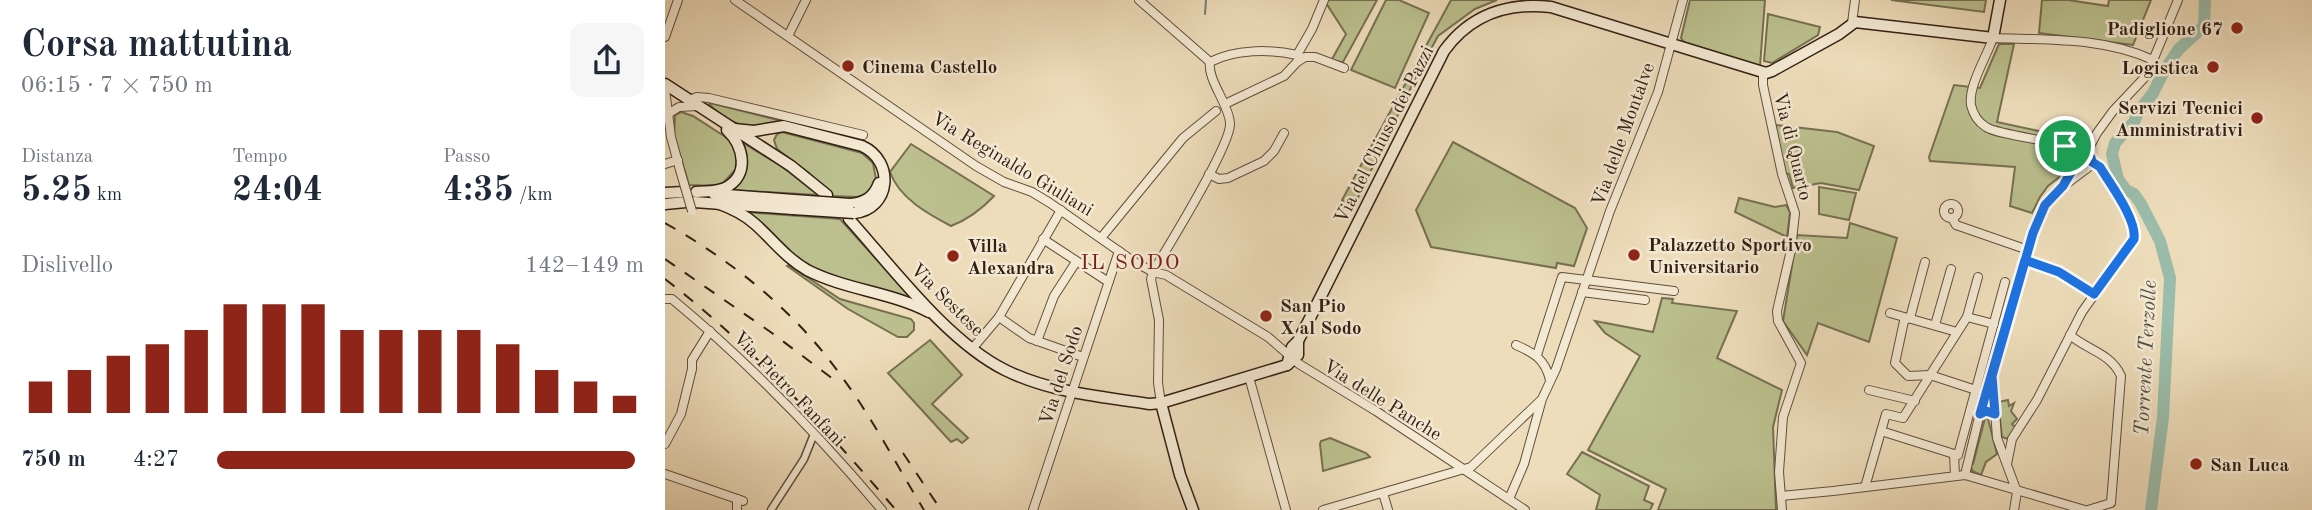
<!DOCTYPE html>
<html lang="it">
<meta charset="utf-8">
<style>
:root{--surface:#fff;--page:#f6f6f7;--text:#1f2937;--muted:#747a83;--accent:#8f2418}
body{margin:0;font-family:"Old Standard TT",serif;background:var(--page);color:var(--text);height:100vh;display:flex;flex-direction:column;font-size:26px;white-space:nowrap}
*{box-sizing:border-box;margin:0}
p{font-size:23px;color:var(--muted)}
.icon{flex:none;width:38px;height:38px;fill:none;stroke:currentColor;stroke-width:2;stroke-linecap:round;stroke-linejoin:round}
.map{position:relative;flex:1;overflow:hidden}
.panel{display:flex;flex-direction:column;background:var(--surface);width:665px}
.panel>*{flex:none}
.pin{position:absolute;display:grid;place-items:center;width:60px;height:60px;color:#fff;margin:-30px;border:4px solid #fff;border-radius:50%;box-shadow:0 2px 7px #0007}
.round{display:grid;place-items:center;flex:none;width:74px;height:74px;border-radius:14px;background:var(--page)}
.head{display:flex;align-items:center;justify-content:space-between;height:119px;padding:0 21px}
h1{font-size:38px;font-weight:700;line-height:52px}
.metrics{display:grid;grid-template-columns:repeat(3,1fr);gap:10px;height:119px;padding:7px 21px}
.metrics div{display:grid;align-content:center}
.metrics b{font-size:35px;font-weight:700}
.metrics small{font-size:19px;font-weight:400}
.metrics p{font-size:19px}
.chart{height:196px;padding:14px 21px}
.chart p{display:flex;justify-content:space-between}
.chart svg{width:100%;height:126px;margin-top:7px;stroke:var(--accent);stroke-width:6}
ul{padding:0 21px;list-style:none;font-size:23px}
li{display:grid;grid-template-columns:112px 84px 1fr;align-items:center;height:52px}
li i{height:18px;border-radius:9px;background:var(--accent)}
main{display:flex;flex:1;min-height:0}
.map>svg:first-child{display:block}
.green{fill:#bbc08e;stroke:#767051;stroke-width:2}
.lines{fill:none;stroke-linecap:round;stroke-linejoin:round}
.stream{stroke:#717e6f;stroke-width:2}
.river{stroke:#9bbdab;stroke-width:12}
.pedestrian-casing{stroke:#614f3e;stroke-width:9}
.minor-casing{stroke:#614f3e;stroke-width:10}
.secondary-casing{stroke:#322014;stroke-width:13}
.pedestrian{stroke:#f4e9d3;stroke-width:6}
.minor{stroke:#f4e9d3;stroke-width:8}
.secondary{stroke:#f4e9d3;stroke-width:10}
.rail{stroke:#322014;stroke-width:2;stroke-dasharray:12 12;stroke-linecap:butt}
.minor-bridge-casing{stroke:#614f3e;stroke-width:10;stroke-linecap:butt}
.secondary-bridge-casing{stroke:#322014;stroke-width:13;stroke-linecap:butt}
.minor-bridge{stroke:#f4e9d3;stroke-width:8}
.secondary-bridge{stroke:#f4e9d3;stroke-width:10}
.route-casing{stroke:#fff;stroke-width:14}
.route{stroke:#1a73e8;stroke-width:9}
.poi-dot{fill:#8f2418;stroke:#f4e9d3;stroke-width:2.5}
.labels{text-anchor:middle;stroke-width:5;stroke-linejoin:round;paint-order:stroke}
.poi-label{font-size:19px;font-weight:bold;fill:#322014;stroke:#f4e9d3;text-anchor:start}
.street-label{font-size:19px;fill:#322014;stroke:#f4e9d3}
.neighbourhood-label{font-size:21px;letter-spacing:2px;fill:#7a1f14;stroke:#f4e9d3}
.water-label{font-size:21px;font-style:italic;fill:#524f41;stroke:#f4e9d3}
</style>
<main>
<section class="panel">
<div class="head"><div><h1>Corsa mattutina</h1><p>06:15 · 7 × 750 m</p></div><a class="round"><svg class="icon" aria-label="share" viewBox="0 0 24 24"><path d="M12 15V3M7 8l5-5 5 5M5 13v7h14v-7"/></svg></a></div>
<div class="metrics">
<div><p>Distanza</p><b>5.25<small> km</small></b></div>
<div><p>Tempo</p><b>24:04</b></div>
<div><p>Passo</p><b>4:35<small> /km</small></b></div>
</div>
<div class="chart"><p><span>Dislivello</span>142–149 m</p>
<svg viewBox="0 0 160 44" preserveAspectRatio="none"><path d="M5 44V33M15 44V29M25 44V24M35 44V20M45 44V15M55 44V6M65 44V6M75 44V6M85 44V15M95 44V15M105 44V15M115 44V15M125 44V20M135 44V29M145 44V33M155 44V38"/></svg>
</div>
<ul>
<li><b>750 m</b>4:27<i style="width:98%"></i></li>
</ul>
</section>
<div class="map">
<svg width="1647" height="510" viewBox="0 0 1647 510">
<rect width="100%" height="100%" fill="#edb"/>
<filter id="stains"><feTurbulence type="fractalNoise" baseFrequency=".00286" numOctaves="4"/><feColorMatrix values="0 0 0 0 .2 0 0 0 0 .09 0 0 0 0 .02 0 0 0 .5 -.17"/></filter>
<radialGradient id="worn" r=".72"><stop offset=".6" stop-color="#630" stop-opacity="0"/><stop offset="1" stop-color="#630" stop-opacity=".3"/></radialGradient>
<g class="green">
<path d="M662,0H712L678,62L666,61L681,34L661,3Z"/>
<path d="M721,0H734L764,13L730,88L686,70Z"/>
<path d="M786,0H832L810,9L773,36L752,75L689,206L677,200Z"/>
<path d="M1025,0H1100L1095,66L1019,42L1016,38Z"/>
<path d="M1226,0H1321L1319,12Z"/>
<path d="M1377,0H1403L1443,6L1444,0H1486L1468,45L1374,33Z"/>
<path d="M1103,14L1155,27L1153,35L1107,63L1099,61Z"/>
<path d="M1334,44H1349L1332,122L1419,141L1397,175L1383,186L1375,197L1367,213L1345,206L1350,167L1265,161L1264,157L1289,85L1315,88Z"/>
<path d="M44,104L45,103L121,122C90,130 67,129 44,104Z"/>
<path d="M16,112L28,116L59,136L66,142L72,156L71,169L58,183L53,186L24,185L9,135L10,115Z"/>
<path d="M1110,125L1172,132L1209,146L1194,190L1156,183L1128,188L1124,174L1120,173Z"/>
<path d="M117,132L197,153L208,163L211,179L207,188L201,194L192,197L168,196L144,173L112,149L109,140L112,134Z"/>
<path d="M788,142L910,208L922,228L909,266L892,263L891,268L766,247L751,210Z"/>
<path d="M78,143L115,165L153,195L64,190C84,180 85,161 78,143Z"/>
<path d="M246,144L329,196C316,210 304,219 286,226C263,214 234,198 225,172Z"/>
<path d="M1154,187L1191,193L1184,220L1154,214Z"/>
<path d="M1074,198L1110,207L1121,205L1125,212L1122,237L1070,212Z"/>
<path d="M80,212L175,219L249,301C213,291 173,284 141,265C118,251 99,230 80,212Z"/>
<path d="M1185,223L1232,238L1204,342L1153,323L1142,355L1118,321L1132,235L1182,238Z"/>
<path d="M124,265L175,299L246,319L249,323V330L242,337H233L183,309L122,266Z"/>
<path d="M997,298L1008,299L1007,303L1072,311L1052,358L1117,390L1108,427L1111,510H993L1001,489L923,450L975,356L940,333L930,321L988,332Z"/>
<path d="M265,340L297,375L267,404L303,438L297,443L292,439L286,442L223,373Z"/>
<path d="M1343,400L1344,406L1349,403L1346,411L1352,419L1347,424L1351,428L1343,439L1337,437L1333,402Z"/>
<path d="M1320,418L1323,419L1332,454L1321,462L1316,475L1307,471L1306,465L1308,464Z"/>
<path d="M665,438L701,453L705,457L658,471L655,444L656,441Z"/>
<path d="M917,452L984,486L979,500L988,504L985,510H931L935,495L902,474Z"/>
</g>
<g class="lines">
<path class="stream" d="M540,14L541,0"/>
<path class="river" d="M1486,510L1498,417L1505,278L1495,241L1476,204L1469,194L1461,190L1453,179L1447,154L1450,143L1469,122L1474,111L1488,93L1499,71L1513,50L1539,26L1540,0"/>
<defs>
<path id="pedestrian" d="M106,510L139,459L149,434"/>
<g id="minor">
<path d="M70,0L311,166L339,182L367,192L385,203L468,261L488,272L486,279L494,320L493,383L496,403"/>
<path d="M474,0L545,62"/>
<path d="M1187,23L1190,0"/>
<path d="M123,36L141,0"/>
<path d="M0,37L13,0"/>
<path d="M545,62C542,80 564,104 565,123C567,144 502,248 488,272L501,275L603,337L634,364L711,411L860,510"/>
<path d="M545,62C570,49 605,49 632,55L647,29L659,0"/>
<path d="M1098,72V85L1117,174L1130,213L1126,250L1112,311L1113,321L1136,363L1118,417L1114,472L1117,510"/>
<path d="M0,89L6,137L15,170"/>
<path d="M24,100L32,97L44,98L198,135"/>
<path d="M560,104L619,76L632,62L640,57H650L679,68"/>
<path d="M3,114L14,107L33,106"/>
<path d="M1402,148L1408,155L1411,167L1421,169"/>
<path d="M1422,152L1432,133L1448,111L1482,75L1513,0"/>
<path d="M0,164L13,160"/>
<path d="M544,174L554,179L563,178L599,161L609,151L619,133"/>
<circle cx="1286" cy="211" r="7"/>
<path d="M1287,218L1291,225L1363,250"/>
<path d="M436,238L518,138L551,111"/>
<path d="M378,239L442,281"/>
<path d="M1360,260L1394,272L1428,294"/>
<path d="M917,292L980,300"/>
<path d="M0,299H7C83,362 153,434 217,510"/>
<path d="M1225,313L1292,332"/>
<path d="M334,317L364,338L418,357"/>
<path d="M1302,317L1329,324"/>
<path d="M1243,318L1239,321L1230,363L1243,376L1265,375L1311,390"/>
<path d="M1245,318L1260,262"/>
<path d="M1270,325L1286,269"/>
<path d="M1405,335C1422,350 1446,353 1456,376L1446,503L1423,510"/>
<path d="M372,341L389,296L411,262"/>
<path d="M851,345C869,353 880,359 885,380"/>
<path d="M307,349L334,317L396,210"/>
<path d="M872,355L897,277L1009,291"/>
<path d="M584,377L621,510"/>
<path d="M1328,383L1332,438L1352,492L1349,510"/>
<path d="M1204,390L1250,401"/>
<path d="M1216,431L1289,454"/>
<path d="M0,444L16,414L27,369V360L45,331"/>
<path d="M1342,464L1347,439L1372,400L1417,312L1469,239C1472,219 1445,184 1435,167L1427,162"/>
<path d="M0,474L78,501"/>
<path d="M1300,475L1315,413L1373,217L1388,194L1425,166C1427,162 1428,161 1426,156C1419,143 1336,137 1321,127C1313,122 1308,114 1306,105C1303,86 1322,56 1328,38C1382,40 1439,37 1488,60"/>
<path d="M1290,476L1289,454L1293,455L1340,282"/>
<path d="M1200,487L1221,414L1238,418L1302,317L1313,277"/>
<path d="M718,493L723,510"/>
<path d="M1116,496L1168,491L1300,475L1420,510"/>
<path d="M844,499L859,464L877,399L891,369L945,211L993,92L1018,0"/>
<path d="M72,510V499"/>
<path d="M368,510L454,251"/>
<path d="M658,510L806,467L875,401"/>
</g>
<g id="secondary">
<path d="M0,84L126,166L162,195"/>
<path d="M69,129L89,131L119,126L197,146C230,161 226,209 189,213"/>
<path d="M31,192C40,191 51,192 60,188C85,176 79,146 62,130"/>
<path d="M0,193L18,192"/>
<path d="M49,194L129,200"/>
<path d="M29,202L128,209"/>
<path d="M52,203C66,208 79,214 90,224C108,240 121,258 142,270C181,290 226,292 264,312"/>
<path d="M0,204L21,202"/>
<path d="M185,204C200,203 209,197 214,183"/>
<path d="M184,219C228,268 282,341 340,370C384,392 437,397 485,404L496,403L622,365L633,355V341"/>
<path d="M622,365L627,347L633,341L643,322L779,51C805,15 843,2 886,7L1101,73L1107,71L1174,34L1190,22L1328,38L1335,0"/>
<path d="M496,403L515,475L528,510"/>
</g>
</defs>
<use href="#pedestrian" class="pedestrian-casing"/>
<use href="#minor" class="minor-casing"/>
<use href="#secondary" class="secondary-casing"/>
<use href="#pedestrian" class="pedestrian"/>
<use href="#minor" class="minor"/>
<use href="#secondary" class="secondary"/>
<g class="rail">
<path d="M0,223C69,262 131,312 177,377C208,419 232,466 259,510"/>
<path d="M0,259L107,333L168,379"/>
<path d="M0,279C86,345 160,428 231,510"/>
<path d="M238,453L276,510"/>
</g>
<defs>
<path id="minor-bridge" d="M15,170L27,211"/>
<g id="secondary-bridge">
<path d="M129,200L185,204"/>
<path d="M128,209L189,213"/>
</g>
</defs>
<use href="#minor-bridge" class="minor-bridge-casing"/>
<use href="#secondary-bridge" class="secondary-bridge-casing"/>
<use href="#minor-bridge" class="minor-bridge"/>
<use href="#secondary-bridge" class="secondary-bridge"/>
</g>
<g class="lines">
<defs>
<path id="route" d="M1400,146L1408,155L1409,167L1398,186L1380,205L1368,233L1327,376L1330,414L1321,411L1315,414L1360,260L1394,272L1429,294L1469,239C1472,219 1445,184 1435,167L1427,162C1426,150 1411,149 1400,146"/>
</defs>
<use href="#route" class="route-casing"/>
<use href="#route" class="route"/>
</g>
<g class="poi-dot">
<circle cx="1572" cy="28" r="7"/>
<circle cx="183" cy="66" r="7"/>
<circle cx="1548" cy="67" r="7"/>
<circle cx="1592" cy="118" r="7"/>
<circle cx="969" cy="255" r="7"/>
<circle cx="288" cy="256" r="7"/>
<circle cx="601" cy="316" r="7"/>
<circle cx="1531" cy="464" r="7"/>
</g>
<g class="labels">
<g class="poi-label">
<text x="1558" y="35" text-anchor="end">Padiglione 67</text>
<text x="197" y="73">Cinema Castello</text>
<text x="1534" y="74" text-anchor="end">Logistica</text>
<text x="1578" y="114" text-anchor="end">Servizi Tecnici<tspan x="1578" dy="22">Amministrativi</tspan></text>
<text x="983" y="251">Palazzetto Sportivo<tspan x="983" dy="22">Universitario</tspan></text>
<text x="302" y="252">Villa<tspan x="302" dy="22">Alexandra</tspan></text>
<text x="615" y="312">San Pio<tspan x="615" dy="22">X al Sodo</tspan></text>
<text x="1545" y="471">San Luca</text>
</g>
<g class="street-label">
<text transform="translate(718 134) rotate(-63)" y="7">Via del Chiuso dei Pazzi</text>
<text transform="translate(957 134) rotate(-70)" y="7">Via delle Montalve</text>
<text transform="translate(1129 146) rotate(76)" y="7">Via di Quarto</text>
<text transform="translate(348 163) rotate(31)" y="7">Via Reginaldo Giuliani</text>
<text transform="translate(283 299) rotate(45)" y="7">Via Sestese</text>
<text transform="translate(395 375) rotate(-72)" y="7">Via del Sodo</text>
<text transform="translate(125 388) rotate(46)" y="7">Via Pietro Fanfani</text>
<text transform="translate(718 399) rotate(32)" y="7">Via delle Panche</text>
</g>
<g class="neighbourhood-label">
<text x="466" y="269">IL SODO</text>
</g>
<g class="water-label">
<text transform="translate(1480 358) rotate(-87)" y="7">Torrente Terzolle</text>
</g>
</g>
<rect width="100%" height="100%" filter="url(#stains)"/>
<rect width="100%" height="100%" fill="url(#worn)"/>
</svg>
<div class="pin" style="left:1400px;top:146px;background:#1e9e55"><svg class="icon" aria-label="arrive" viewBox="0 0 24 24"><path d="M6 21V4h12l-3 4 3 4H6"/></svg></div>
</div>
</main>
